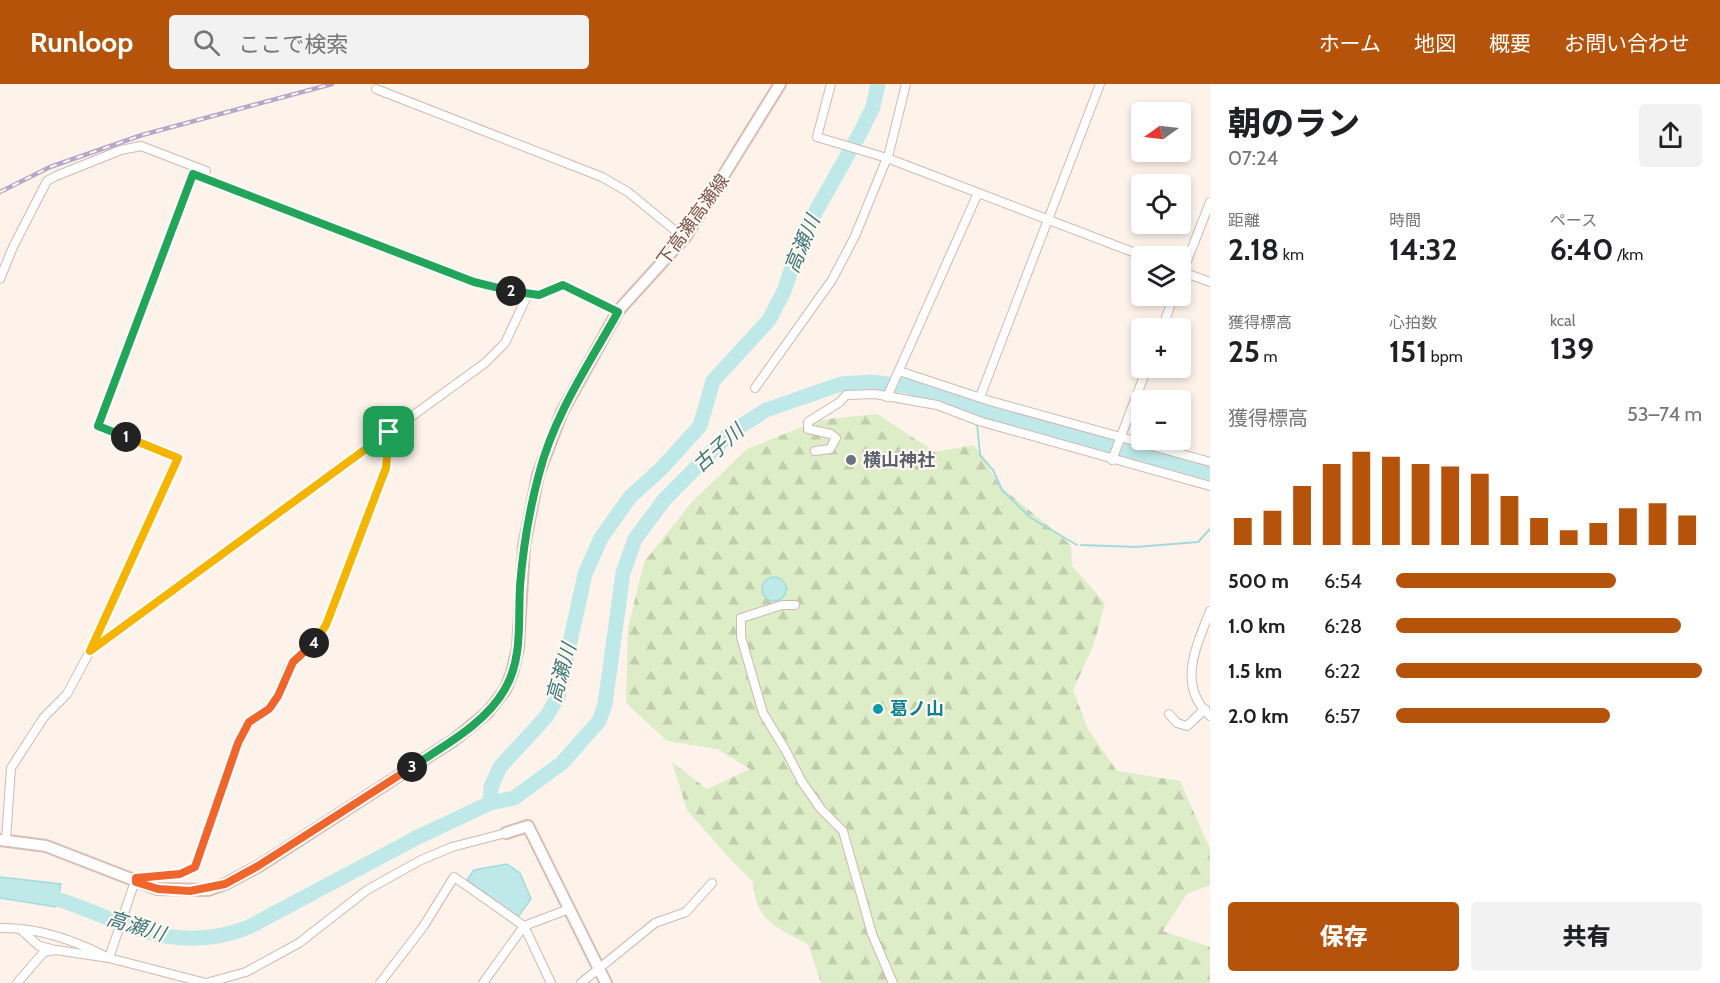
<!DOCTYPE html>
<html lang="ja">
<meta charset="utf-8">
<style>
:root{--surface:#fff;--page:#f2f2f2;--text:#202124;--muted:#757577;--accent:#b45309}
body{margin:0;font-family:Cabin,"Noto Sans JP",sans-serif;background:var(--page);color:var(--text);height:100vh;display:flex;flex-direction:column;font-size:22px;white-space:nowrap}
*{box-sizing:border-box;margin:0}
p{font-size:20px;color:var(--muted)}
.icon{flex:none;width:33px;height:33px;fill:none;stroke:currentColor;stroke-width:2;stroke-linecap:round;stroke-linejoin:round}
.map{position:relative;flex:1;overflow:hidden}
.details{display:flex;flex-direction:column;background:var(--surface);width:510px}
.details>*{flex:none}
.needle{width:39px;rotate:256deg}
.fabs{position:absolute;left:1131px;top:18px;display:grid;gap:12px}
.fabs a{display:grid;place-items:center;width:60px;height:60px;border-radius:6px;background:var(--surface);box-shadow:0 3px 9px #0003;font-size:30px}
.pin{position:absolute;display:grid;place-items:center;width:51px;height:51px;color:#fff;margin:-26px;border-radius:12px;box-shadow:0 3px 9px #0006}
.km{position:absolute;width:30px;height:30px;margin:-15px;border-radius:50%;background:#222;color:#fff;font-size:16px;line-height:30px;text-align:center}
.round{display:grid;place-items:center;flex:none;width:63px;height:63px;border-radius:6px;background:var(--page)}
.summary{display:flex;align-items:center;justify-content:space-between;height:102px;padding:0 18px}
h1{font-size:33px;font-weight:800;line-height:45px}
.figures{display:grid;grid-template-columns:repeat(3,1fr);gap:9px;height:102px;padding:6px 18px}
.figures div{display:grid;align-content:center}
.figures b{font-size:30px;font-weight:800}
.figures small{font-size:16px;font-weight:400}
.figures p{font-size:16px}
.chart{height:168px;padding:12px 18px}
.chart p{display:flex;justify-content:space-between}
.chart svg{width:100%;height:108px;margin-top:6px;stroke:var(--accent);stroke-width:6}
.action{display:flex;gap:12px;margin-top:auto;padding:12px 18px}
.action a{flex:1;height:69px;border-radius:6px;background:var(--accent);color:#fff;font-size:24px;font-weight:800;line-height:69px;text-align:center}
.action a+a{background:var(--page);color:var(--text)}
ul{padding:0 18px;list-style:none;font-size:20px}
li{display:grid;grid-template-columns:96px 72px 1fr;align-items:center;height:45px}
li i{height:15px;border-radius:8px;background:var(--accent)}
header{display:flex;align-items:center;gap:36px;box-sizing:border-box;height:84px;padding:0 30px;background:var(--accent);color:#fff}
header strong{font-size:28px}
nav{display:flex;gap:33px;margin-inline-start:auto;font-size:21px}
.search{width:420px;height:54px;background:var(--page);display:flex;align-items:center;gap:15px;box-sizing:border-box;padding:0 21px;border-radius:6px;color:var(--muted);font-size:22px}
main{display:flex;flex:1;min-height:0}
.map>svg:first-child{display:block}
.forest{fill:url(#forest-firs)}
.water{fill:#bee9e8;stroke:#a4dbda;stroke-width:1.5}
.lines{fill:none;stroke-linecap:round;stroke-linejoin:round}
.stream{stroke:#a4dbda;stroke-width:2}
.river{stroke:#bee9e8;stroke-width:15}
.street-casing{stroke:#d1b9af;stroke-width:10}
.secondary-casing{stroke:#d9bcb2;stroke-width:14}
.street{stroke:#fff;stroke-width:8}
.secondary{stroke:#fff;stroke-width:10}
.rail-casing{stroke:#b4a7c9;stroke-width:4.5}
.rail{stroke:#fff8f3;stroke-width:2;stroke-dasharray:7;stroke-linecap:butt}
.split-1-casing{stroke:#fff;stroke-width:12}
.split-2-casing{stroke:#fff;stroke-width:12}
.split-3-casing{stroke:#fff;stroke-width:12}
.split-4-casing{stroke:#fff;stroke-width:12}
.split-5-casing{stroke:#fff;stroke-width:12}
.split-1{stroke:#f5b400;stroke-width:8}
.split-2{stroke:#22a559;stroke-width:8}
.split-3{stroke:#22a559;stroke-width:8}
.split-4{stroke:#f0652b;stroke-width:8}
.split-5{stroke:#f5b400;stroke-width:8}
.worship-dot{fill:#6b7280;stroke:#fff8f3;stroke-width:2}
.culture-dot{fill:#0f9aa8;stroke:#fff8f3;stroke-width:2}
.labels{text-anchor:middle;stroke-width:4.5;stroke-linejoin:round;paint-order:stroke}
.street-label{font-size:18px;fill:#7b554c;stroke:#fff8f3}
.worship-label{font-size:18px;font-weight:bold;fill:#5b616d;stroke:#fff8f3;text-anchor:start}
.culture-label{font-size:18px;font-weight:bold;fill:#0d838f;stroke:#fff8f3;text-anchor:start}
.water-label{font-size:20px;font-style:italic;fill:#3b7878;stroke:#fff8f3}
</style>
<header>
<strong>Runloop</strong>
<div class="search"><svg class="icon" aria-label="search" viewBox="0 0 24 24"><circle cx="10" cy="10" r="6"/><path d="M15 15l6 6"/></svg>ここで検索</div>
<nav><a>ホーム</a><a>地図</a><a>概要</a><a>お問い合わせ</a></nav>
</header>
<main>
<div class="map">
<svg width="1210" height="899" viewBox="0 0 1210 899">
<defs>
<pattern id="forest-firs" width="22" height="20" patternUnits="userSpaceOnUse" patternTransform="scale(1.5)"><rect width="22" height="20" fill="#ddedc8"/><path d="M5 1l3.5 6h-7zM16 11l3.5 6h-7z" fill="#c1cdad"/></pattern>
</defs>
<rect width="100%" height="100%" fill="#fdf3eb"/>
<path class="forest" d="M877,330L935,368L974,361L1000,402L1071,461L1072,482L1105,519L1094,560L1073,606L1088,645L1117,687L1180,697L1210,765V801L1187,810L1163,847L1210,863V899H821L808,860C776,843 756,837 753,798L730,775L687,726L672,678L707,705L750,685L717,665L667,657L626,619L628,544L644,478L692,418L747,365L819,336Z"/>
<g class="water">
<circle cx="774" cy="505" r="12"/>
<path d="M507,780L520,789L531,815L518,833L467,796L474,786Z"/>
<path d="M0,793L61,800L56,823L0,814Z"/>
</g>
<g class="lines">
<g class="stream">
<path d="M977,324V333"/>
<path d="M977,339L980,371L993,386L1002,406L1031,434L1077,461"/>
<path d="M1081,461L1136,463L1198,458L1210,445"/>
</g>
<g class="river">
<path d="M490,719L491,703L500,683L546,633L558,613L585,490L601,454L630,413L661,385L700,342L713,297L769,236L784,207L803,150L860,49L873,23L878,0"/>
<path d="M0,804C93,808 150,882 249,843L416,754L490,719L514,714L562,679L599,637L605,620L623,489L635,455L664,416L730,349L766,326L841,300L871,298L907,302L1035,342L1210,389"/>
</g>
<defs>
<g id="street">
<path d="M831,0L817,53L887,74L1143,172"/>
<path d="M376,5L602,93L628,108L678,149L686,152"/>
<path d="M1180,187L1210,198"/>
<path d="M0,195L13,163L47,97L56,92L121,66L141,62L206,87"/>
<path d="M1180,195L1210,118"/>
<path d="M1162,244L1174,212"/>
<path d="M899,287L990,317L1210,378"/>
<path d="M755,304L832,196L855,152L889,69L906,0"/>
<path d="M887,313L978,109"/>
<path d="M980,313L1100,0"/>
<path d="M815,367L830,365L836,354L831,350L808,345V338L840,318L846,311L875,310L937,321L979,337L1210,402"/>
<path d="M1112,376L1147,284"/>
<path d="M795,521H782L741,534V553L763,629L786,667L802,698L821,725L843,747L872,850L893,899"/>
<path d="M1210,527C1197,561 1176,601 1210,632"/>
<path d="M91,566L485,279L505,259L528,210"/>
<path d="M1169,630L1177,639L1187,642L1205,625"/>
<path d="M6,755L11,684L44,633L67,610L90,567L178,374L98,342L193,90L474,198L528,210L539,211L563,201L618,227"/>
<path d="M0,844C36,843 71,855 103,871"/>
<path d="M20,845L39,862L52,865"/>
<path d="M109,874L136,794L180,790L195,783L238,659L249,638L269,625L278,612L289,583L318,555L326,541L386,384L389,348"/>
<path d="M17,899L44,868L56,866L109,874L206,899L246,888L299,859L367,806L421,776L452,763L506,749"/>
<path d="M380,899L423,843L454,793L524,842L551,899"/>
<path d="M483,899L524,842L569,825"/>
<path d="M581,899L655,839L686,828L712,799"/>
</g>
<g id="secondary">
<path d="M506,749L528,742L606,899"/>
<path d="M0,756L46,762L157,805L208,806L225,800L259,782L454,656L487,629L505,606L512,589L518,564L524,462L538,391L562,328L618,227L686,152L780,0"/>
</g>
</defs>
<use href="#street" class="street-casing"/>
<use href="#secondary" class="secondary-casing"/>
<use href="#street" class="street"/>
<use href="#secondary" class="secondary"/>
<defs>
<path id="rail" d="M0,108L50,83L142,51L332,0"/>
</defs>
<use href="#rail" class="rail-casing"/>
<use href="#rail" class="rail"/>
</g>
<g class="lines">
<defs>
<path id="split-1" d="M126,353L178,374L90,567L389,348"/>
<path id="split-2" d="M126,353L98,342L193,90L474,198L511,207"/>
<path id="split-3" d="M412,683C445,661 485,640 505,605C523,574 518,536 520,502C523,465 529,427 539,390C554,331 589,280 618,228L563,201L539,211L511,207"/>
<path id="split-4" d="M314,559L293,578L278,612L269,625L249,638L238,659L195,783L180,790L136,794V798L158,805L190,807L225,800L258,782L412,683"/>
<path id="split-5" d="M314,559L326,541L386,384L389,348"/>
</defs>
<use href="#split-1" class="split-1-casing"/>
<use href="#split-2" class="split-2-casing"/>
<use href="#split-3" class="split-3-casing"/>
<use href="#split-4" class="split-4-casing"/>
<use href="#split-5" class="split-5-casing"/>
<use href="#split-1" class="split-1"/>
<use href="#split-2" class="split-2"/>
<use href="#split-3" class="split-3"/>
<use href="#split-4" class="split-4"/>
<use href="#split-5" class="split-5"/>
</g>
<circle class="worship-dot" cx="851" cy="376" r="6"/>
<circle class="culture-dot" cx="878" cy="625" r="6"/>
<g class="labels">
<g class="street-label">
<text transform="translate(693 136) rotate(-54)" y="6">下高瀬高瀬線</text>
</g>
<g class="worship-label">
<text x="863" y="382">横山神社</text>
</g>
<g class="culture-label">
<text x="890" y="631">葛ノ山</text>
</g>
<g class="water-label">
<text transform="translate(802 160) rotate(-67)" y="7">高瀬川</text>
<text transform="translate(718 364) rotate(-42)" y="7">古子川</text>
<text transform="translate(561 589) rotate(-74)" y="7">高瀬川</text>
<text transform="translate(136 842) rotate(17)" y="7">高瀬川</text>
</g>
</g>
</svg>
<div class="fabs">
<a><svg class="needle" viewBox="-14 -14 28 28"><path d="M0-13l5 13h-10z" fill="#e53935"/><path d="M0 13l5-13h-10z" fill="#757577"/></svg></a>
<a><svg class="icon" aria-label="locate" viewBox="0 0 24 24"><circle cx="12" cy="12" r="6"/><path d="M12 2v4M12 18v4M2 12h4M18 12h4"/></svg></a>
<a><svg class="icon" aria-label="layers" viewBox="0 0 24 24"><path d="M12 4l9 5-9 5-9-5zM3 14l9 5 9-5"/></svg></a>
<a>+</a>
<a>−</a>
</div>
<div class="pin" style="left:389px;top:348px;background:#1e9e55"><svg class="icon" aria-label="arrive" viewBox="0 0 24 24"><path d="M6 21V4h12l-3 4 3 4H6"/></svg></div>
<b class="km" style="left:126px;top:353px">1</b>
<b class="km" style="left:511px;top:207px">2</b>
<b class="km" style="left:412px;top:683px">3</b>
<b class="km" style="left:314px;top:559px">4</b>
</div>
<section class="details">
<div class="summary"><div><h1>朝のラン</h1><p>07:24</p></div><a class="round"><svg class="icon" aria-label="share" viewBox="0 0 24 24"><path d="M12 15V3M7 8l5-5 5 5M5 13v7h14v-7"/></svg></a></div>
<div class="figures">
<div><p>距離</p><b>2.18<small> km</small></b></div>
<div><p>時間</p><b>14:32</b></div>
<div><p>ペース</p><b>6:40<small> /km</small></b></div>
</div>
<div class="figures">
<div><p>獲得標高</p><b>25<small> m</small></b></div>
<div><p>心拍数</p><b>151<small> bpm</small></b></div>
<div><p>kcal</p><b>139</b></div>
</div>
<div class="chart"><p><span>獲得標高</span>53–74 m</p>
<svg viewBox="0 0 160 44" preserveAspectRatio="none"><path d="M5 44V33M15 44V30M25 44V20M35 44V11M45 44V6M55 44V8M65 44V11M75 44V12M85 44V15M95 44V24M105 44V33M115 44V38M125 44V35M135 44V29M145 44V27M155 44V32"/></svg>
</div>
<ul>
<li><b>500 m</b>6:54<i style="width:72%"></i></li>
<li><b>1.0 km</b>6:28<i style="width:93%"></i></li>
<li><b>1.5 km</b>6:22<i style="width:100%"></i></li>
<li><b>2.0 km</b>6:57<i style="width:70%"></i></li>
</ul>
<div class="action"><a>保存</a><a>共有</a></div>
</section>
</main>
